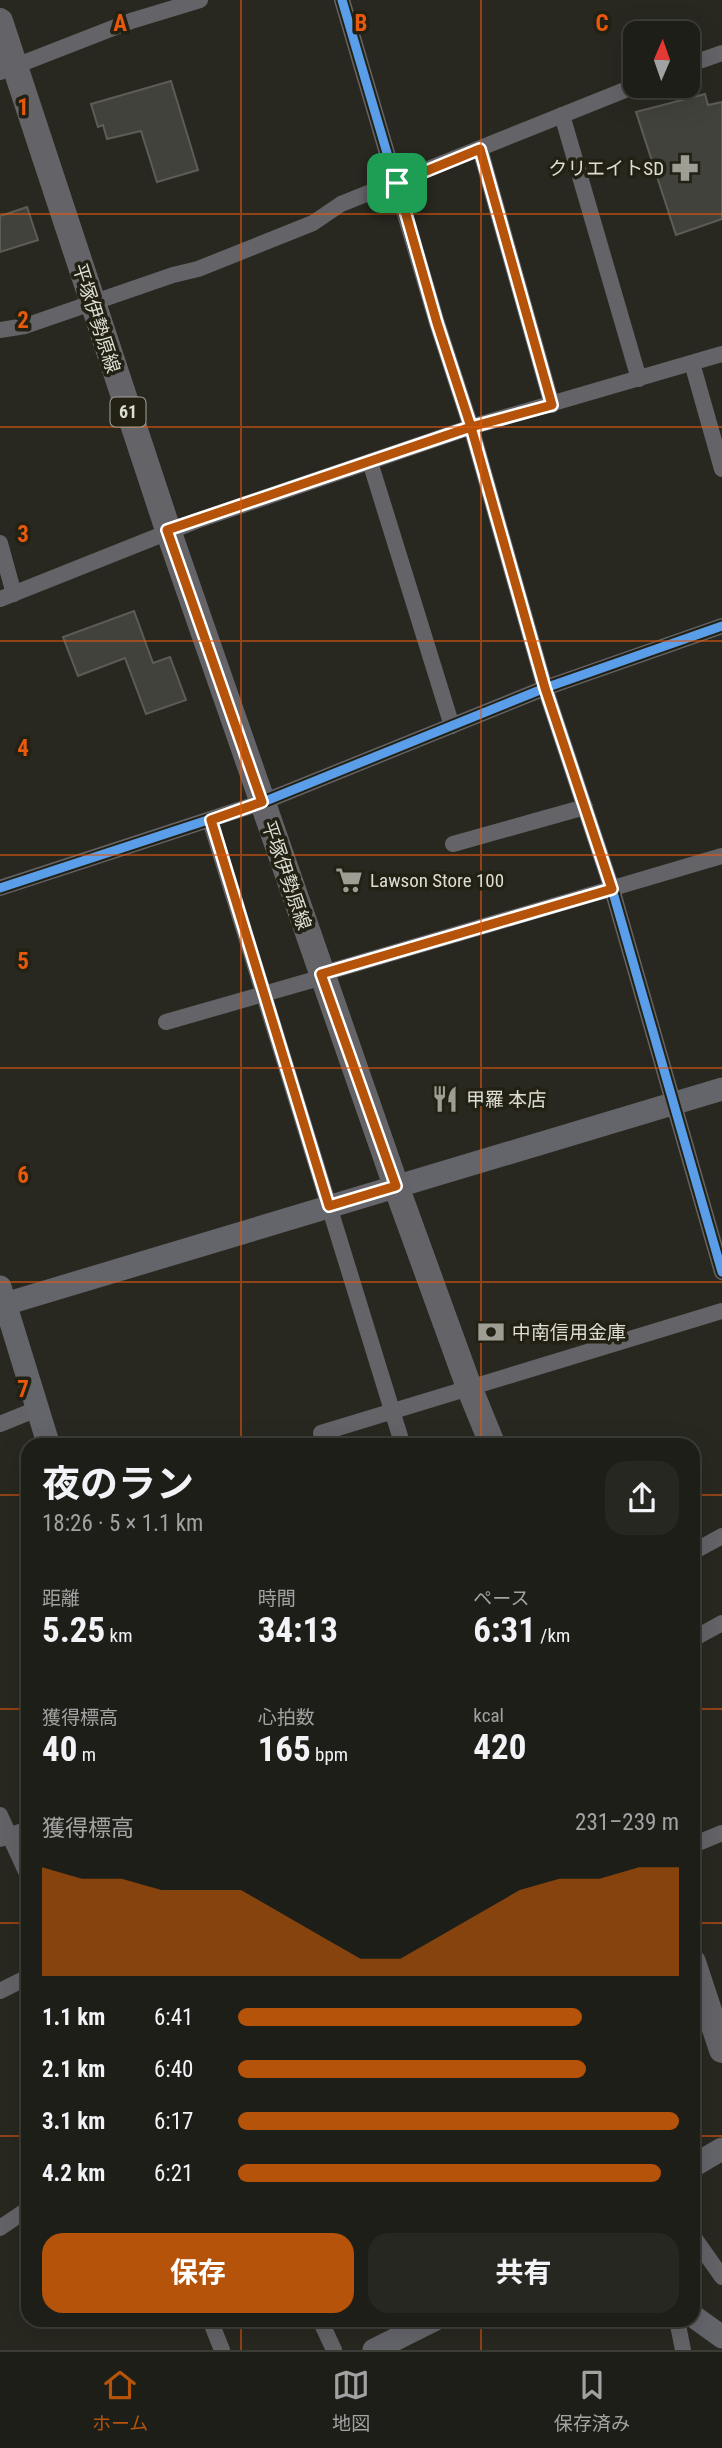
<!DOCTYPE html>
<html lang="ja">
<meta charset="utf-8">
<style>
:root{--surface:#1e1e18;--page:#262721;--text:#f1f3f6;--muted:#a1a2a2;--line:#3c3c37;--accent:#b45309}
body{margin:0;font-family:"Roboto Condensed","Noto Sans JP",sans-serif;background:var(--page);color:var(--text);height:100vh;display:flex;flex-direction:column;font-size:26px;white-space:nowrap}
*{box-sizing:border-box;margin:0}
p{font-size:23px;color:var(--muted)}
.icon{flex:none;width:38px;height:38px;fill:none;stroke:currentColor;stroke-width:2;stroke-linecap:round;stroke-linejoin:round}
.map{position:relative;flex:1;overflow:hidden}
.panel{position:absolute;left:21px;top:1438px;width:679px;height:889px;display:flex;flex-direction:column;background:var(--surface);border-radius:21px;box-shadow:0 7px 28px #0002,0 0 0 2px var(--line)}
.panel>*{flex:none}
.needle{width:46px;rotate:2deg}
.controls{position:absolute;left:623px;top:21px;display:grid;gap:14px}
.controls a{display:grid;place-items:center;width:77px;height:77px;border-radius:14px;background:var(--surface);box-shadow:0 7px 28px #0002,0 0 0 2px var(--line);font-size:35px}
.pin{position:absolute;display:grid;place-items:center;width:60px;height:60px;color:#fff;margin:-30px;border-radius:14px;box-shadow:0 4px 10px #0006}
.round{display:grid;place-items:center;flex:none;width:74px;height:74px;border-radius:21px;background:var(--page)}
.overview{display:flex;align-items:center;justify-content:space-between;height:119px;padding:0 21px}
h1{font-size:38px;font-weight:700;line-height:52px}
.metrics{display:grid;grid-template-columns:repeat(3,1fr);gap:10px;height:119px;padding:7px 21px}
.metrics div{display:grid;align-content:center}
.metrics b{font-size:35px;font-weight:700}
.metrics small{font-size:19px;font-weight:400}
.metrics p{font-size:19px}
.chart{height:196px;padding:14px 21px}
.chart p{display:flex;justify-content:space-between}
.chart svg{width:100%;height:126px;margin-top:7px;fill:var(--accent);opacity:.7}
.action{display:flex;gap:14px;margin-top:auto;padding:14px 21px}
.action a{flex:1;height:80px;border-radius:21px;background:var(--accent);color:#fff;font-size:28px;font-weight:700;line-height:80px;text-align:center}
.action a+a{background:var(--page);color:var(--text)}
ul{padding:0 21px;list-style:none;font-size:23px}
li{display:grid;grid-template-columns:112px 84px 1fr;align-items:center;height:52px}
li i{height:18px;border-radius:9px;background:var(--accent)}
.tab-bar{display:flex;justify-content:space-around;align-items:center;height:98px;border-top:2px solid var(--line);background:var(--surface);font-size:19px;color:var(--muted)}
.tab-bar a{display:grid;justify-items:center;gap:4px}
.tab-bar .selected{color:var(--accent)}
.map>svg:first-child{display:block}
.building{fill:#42423c;stroke:#5d5d56;stroke-width:2}
.lines{fill:none;stroke-linecap:round;stroke-linejoin:round}
.street{stroke:#636368;stroke-width:16}
.secondary{stroke:#64646b;stroke-width:23}
.primary{stroke:#646367;stroke-width:26}
.cycleway-casing{stroke:#232114;stroke-width:13}
.cycleway{stroke:#5a9eea;stroke-width:9}
.route-casing{stroke:#fff;stroke-width:14}
.route{stroke:#b45309;stroke-width:9}
.grid{fill:none;stroke:#e8590c;stroke-width:2;stroke-opacity:0.55}
.labels{text-anchor:middle;stroke-width:7;stroke-linejoin:round;paint-order:stroke}
.shield{fill:#232114;stroke:#a6a59a;stroke-width:2}
.shield-label{font-size:18px;font-weight:bold;fill:#deddd4}
.poi-label{font-size:19px;fill:#deddd4;stroke:#232114;text-anchor:start}
.street-label{font-size:19px;fill:#deddd4;stroke:#232114}
.grid-label{font-size:23px;text-anchor:middle;font-weight:bold;fill:#e8590c;stroke:#232114;stroke-width:7;stroke-linejoin:round;paint-order:stroke}
</style>
<div class="map">
<svg width="722" height="2350" viewBox="0 0 722 2350">
<rect width="100%" height="100%" fill="#282820"/>
<g class="building">
<path d="M171,81L198,170L157,182L141,131L107,139L103,125L98,127L91,104Z"/>
<path d="M705,94L708,105L722,102V219L676,235L636,112Z"/>
<path d="M27,207L38,240L0,252V216Z"/>
<path d="M134,611L153,663L170,657L186,700L146,714L125,658L78,676L63,637Z"/>
</g>
<g class="lines">
<g class="street">
<path d="M342,0L437,323L471,427L545,688L612,889L722,1272"/>
<path d="M688,65L722,53"/>
<path d="M0,72L131,21L200,0"/>
<path d="M562,115L639,379"/>
<path d="M480,149L552,405"/>
<path d="M0,330L25,326L173,275L198,269L313,223L341,204L635,86"/>
<path d="M692,363L722,469"/>
<path d="M370,462L452,726"/>
<path d="M0,543L14,594"/>
<path d="M0,599L196,521L471,427L722,354"/>
<path d="M210,820L403,1446"/>
<path d="M453,844L585,807"/>
<path d="M0,888L263,802L545,688L722,626"/>
<path d="M321,974L722,856"/>
<path d="M166,1022L323,977"/>
<path d="M0,1424L37,1409"/>
<path d="M321,1433L722,1311"/>
<path d="M693,1552L722,1536"/>
<path d="M693,1639L722,1623"/>
<path d="M0,1815L28,1876"/>
<path d="M0,1839L28,1829"/>
<path d="M693,1845L722,1833"/>
<path d="M0,1991L28,1977"/>
<path d="M0,2228L28,2209"/>
<path d="M693,2236L722,2277"/>
<path d="M210,2320L222,2350"/>
<path d="M320,2320L334,2350"/>
<path d="M677,2320L683,2350"/>
</g>
<g class="secondary">
<path d="M0,1287L49,1446"/>
<path d="M5,1304L722,1089"/>
<path d="M693,2166L722,2149"/>
<path d="M693,2316L722,2337"/>
<path d="M374,2350L434,2320"/>
</g>
<g class="primary">
<path d="M0,21L168,530L396,1186L469,1387L493,1446"/>
<path d="M693,1962L722,2050"/>
</g>
<defs>
<g id="cycleway">
<path d="M342,0L437,323L471,427L545,688L612,889L722,1272"/>
<path d="M0,888L263,802L545,688L722,626"/>
</g>
</defs>
<use href="#cycleway" class="cycleway-casing"/>
<use href="#cycleway" class="cycleway"/>
</g>
<g class="lines">
<defs>
<path id="route" d="M397,183L437,323L471,427L167,530L262,802L211,820L329,1206L396,1186L321,974L612,889L545,688L471,427L552,405L480,149L397,183"/>
</defs>
<use href="#route" class="route-casing"/>
<use href="#route" class="route"/>
</g>
<path class="grid" d="M241,0V1446M481,0V1446M0,214H722M0,427H722M0,641H722M0,855H722M0,1068H722M0,1282H722M0,1495H28M693,1495H722M0,1709H28M693,1709H722M0,1923H28M693,1923H722M0,2136H28M693,2136H722M241,2320V2350M481,2320V2350"/>
<defs>
<symbol id="pharmacy-bare" viewBox="-9 -9 18 18"><path d="M-2-6h4v4h4v4h-4v4h-4v-4h-4v-4h4Z" fill="#9e9e95" stroke="#232114" stroke-width="2.5" paint-order="stroke"/></symbol>
<symbol id="supermarket-bare" viewBox="-9 -9 18 18"><path d="M-6-5.5h2.5l.6 2H6L4.5 2H-2.5L-4.4-4H-6ZM-1.5 3.2a1.3 1.3 0 1 0 .1 0ZM3 3.2a1.3 1.3 0 1 0 .1 0Z" fill="#9e9e95" stroke="#232114" stroke-width="2.5" paint-order="stroke"/></symbol>
<symbol id="restaurant-bare" viewBox="-9 -9 18 18"><path d="M-5-6h1v4h1v-4h1v4h1v-4h1v5L-1.5 .5V6h-2V.5L-5-1ZM5-6V6H3V1.5H1.5Q1.5-4 5-6Z" fill="#9e9e95" stroke="#232114" stroke-width="2.5" paint-order="stroke"/></symbol>
<symbol id="bank-bare" viewBox="-9 -9 18 18"><path d="M-6-4H6V4H-6ZM0-2.3a2.3 2.3 0 1 0 0 4.6a2.3 2.3 0 1 0 0-4.6Z" fill="#9e9e95" stroke="#232114" stroke-width="2.5" paint-order="stroke"/></symbol>
</defs>
<g fill-rule="evenodd">
<use href="#pharmacy-bare" x="666" y="149" width="38" height="38"/>
<use href="#supermarket-bare" x="330" y="861" width="38" height="38"/>
<use href="#restaurant-bare" x="426" y="1080" width="38" height="38"/>
<use href="#bank-bare" x="472" y="1313" width="38" height="38"/>
</g>
<g class="labels">
<rect class="shield" x="110.5" y="397.5" width="35" height="29" rx="5"/>
<g class="shield-label">
<text x="128" y="418">61</text>
</g>
<g class="poi-label">
<text x="664" y="175" text-anchor="end">クリエイトSD</text>
<text x="370" y="887">Lawson Store 100</text>
<text x="466" y="1106">甲羅 本店</text>
<text x="512" y="1339">中南信用金庫</text>
</g>
<g class="street-label">
<text transform="translate(97 318) rotate(72)" y="7">平塚伊勢原線</text>
<text transform="translate(287 875) rotate(71)" y="7">平塚伊勢原線</text>
</g>
</g>
<g class="grid-label">
<text x="120" y="31">A</text>
<text x="361" y="31">B</text>
<text x="602" y="31">C</text>
<text x="23" y="115">1</text>
<text x="23" y="328">2</text>
<text x="23" y="542">3</text>
<text x="23" y="756">4</text>
<text x="23" y="969">5</text>
<text x="23" y="1183">6</text>
<text x="23" y="1397">7</text>
</g>
</svg>
<div class="controls">
<a><svg class="needle" viewBox="-14 -14 28 28"><path d="M0-13l5 13h-10z" fill="#e53935"/><path d="M0 13l5-13h-10z" fill="#a1a2a2"/></svg></a>
</div>
<div class="pin" style="left:397px;top:183px;background:#1e9e55"><svg class="icon" aria-label="arrive" viewBox="0 0 24 24"><path d="M6 21V4h12l-3 4 3 4H6"/></svg></div>
<section class="panel">
<div class="overview"><div><h1>夜のラン</h1><p>18:26 · 5 × 1.1 km</p></div><a class="round"><svg class="icon" aria-label="share" viewBox="0 0 24 24"><path d="M12 15V3M7 8l5-5 5 5M5 13v7h14v-7"/></svg></a></div>
<div class="metrics">
<div><p>距離</p><b>5.25<small> km</small></b></div>
<div><p>時間</p><b>34:13</b></div>
<div><p>ペース</p><b>6:31<small> /km</small></b></div>
</div>
<div class="metrics">
<div><p>獲得標高</p><b>40<small> m</small></b></div>
<div><p>心拍数</p><b>165<small> bpm</small></b></div>
<div><p>kcal</p><b>420</b></div>
</div>
<div class="chart"><p><span>獲得標高</span>231–239 m</p>
<svg viewBox="0 0 160 44" preserveAspectRatio="none"><path d="M0 44V6L10 10L20 10L30 14L40 14L50 14L60 22L70 30L80 38L90 38L100 30L110 22L120 14L130 10L140 10L150 6L160 6V44z"/></svg>
</div>
<ul>
<li><b>1.1 km</b>6:41<i style="width:78%"></i></li>
<li><b>2.1 km</b>6:40<i style="width:79%"></i></li>
<li><b>3.1 km</b>6:17<i style="width:100%"></i></li>
<li><b>4.2 km</b>6:21<i style="width:96%"></i></li>
</ul>
<div class="action"><a>保存</a><a>共有</a></div>
</section>
</div>
<nav class="tab-bar">
<a class="selected"><svg class="icon" aria-label="home" viewBox="0 0 24 24"><path d="M3 11l9-7 9 7M6 9v11h12V9"/></svg>ホーム</a>
<a><svg class="icon" aria-label="map" viewBox="0 0 24 24"><path d="M3 6l6-2 6 2 6-2v14l-6 2-6-2-6 2zM9 4v14M15 6v14"/></svg>地図</a>
<a><svg class="icon" aria-label="saved" viewBox="0 0 24 24"><path d="M7 4h10v16l-5-4-5 4z"/></svg>保存済み</a>
</nav>
